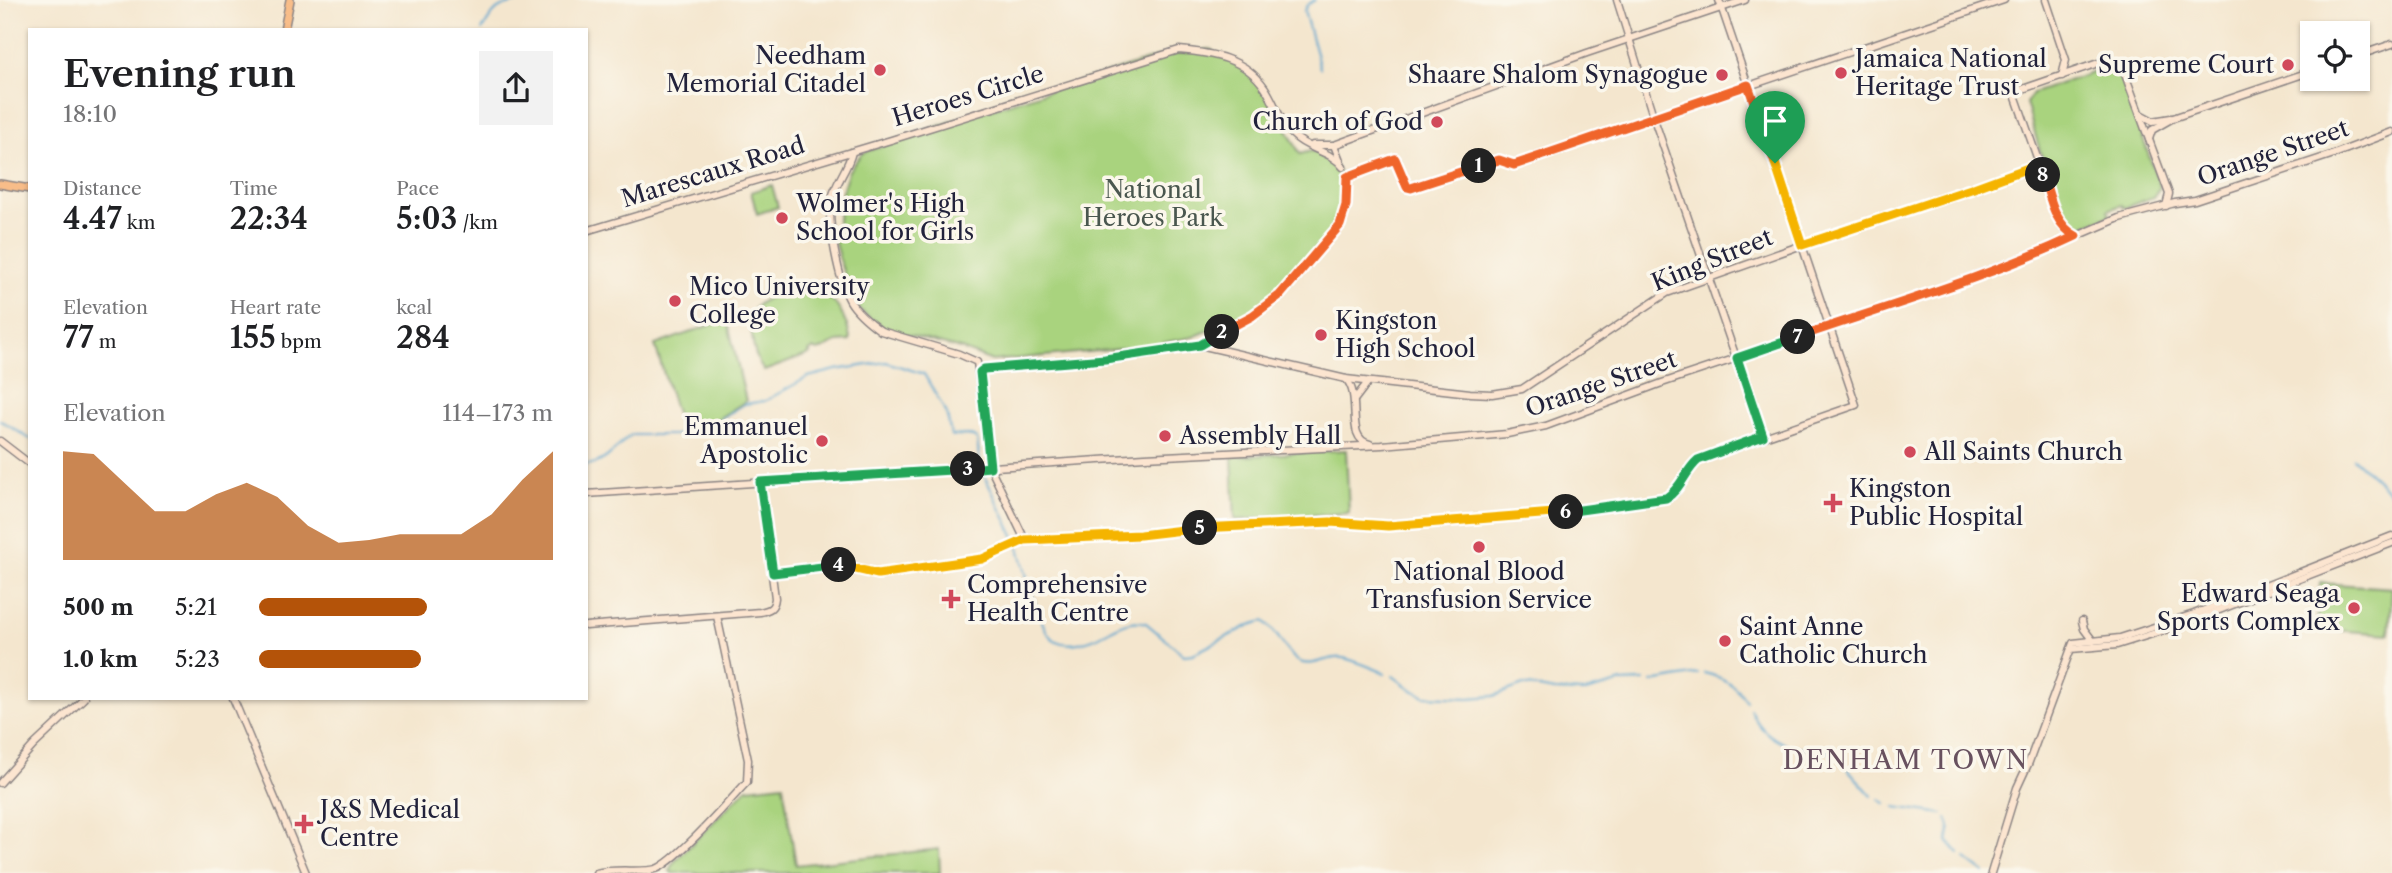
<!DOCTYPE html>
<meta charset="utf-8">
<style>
:root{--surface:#fff;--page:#f2f2f2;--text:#202124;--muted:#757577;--accent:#b45309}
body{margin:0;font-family:"Libre Caslon Text",serif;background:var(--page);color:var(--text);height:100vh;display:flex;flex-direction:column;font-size:26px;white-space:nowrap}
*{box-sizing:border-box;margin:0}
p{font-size:23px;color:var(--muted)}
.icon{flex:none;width:38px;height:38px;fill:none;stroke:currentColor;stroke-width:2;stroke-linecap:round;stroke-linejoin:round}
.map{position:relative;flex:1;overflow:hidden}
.drawer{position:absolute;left:28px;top:28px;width:560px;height:672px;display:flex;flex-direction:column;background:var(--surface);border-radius:0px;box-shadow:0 2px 5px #0004}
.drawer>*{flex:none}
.buttons{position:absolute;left:2300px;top:21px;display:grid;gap:14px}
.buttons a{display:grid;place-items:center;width:70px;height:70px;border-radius:0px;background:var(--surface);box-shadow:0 2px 5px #0004;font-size:35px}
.pin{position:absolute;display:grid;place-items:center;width:60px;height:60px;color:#fff;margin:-72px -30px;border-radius:50% 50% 50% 0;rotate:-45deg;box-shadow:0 0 7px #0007}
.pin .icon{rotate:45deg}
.km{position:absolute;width:35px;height:35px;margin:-18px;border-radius:50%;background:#222;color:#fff;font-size:19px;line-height:35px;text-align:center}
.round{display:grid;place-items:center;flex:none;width:74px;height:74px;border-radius:0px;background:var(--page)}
.headline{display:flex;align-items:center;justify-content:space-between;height:119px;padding:0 35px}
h1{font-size:38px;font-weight:600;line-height:52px}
.figures{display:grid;grid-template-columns:repeat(3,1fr);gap:10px;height:119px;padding:7px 35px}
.figures div{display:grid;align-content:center}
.figures b{font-size:30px;font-weight:600}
.figures small{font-size:19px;font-weight:400}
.figures p{font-size:19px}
.chart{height:196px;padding:14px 35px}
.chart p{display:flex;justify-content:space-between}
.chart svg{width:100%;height:126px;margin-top:7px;fill:var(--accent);opacity:.7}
ul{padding:0 35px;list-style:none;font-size:23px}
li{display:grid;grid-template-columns:112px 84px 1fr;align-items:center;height:52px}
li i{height:18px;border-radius:9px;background:var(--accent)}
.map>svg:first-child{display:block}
.green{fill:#a9d37e;stroke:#667a5c;stroke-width:2}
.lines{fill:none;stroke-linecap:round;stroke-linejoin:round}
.stream{stroke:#55a3ce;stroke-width:2}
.secondary-casing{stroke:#8b8484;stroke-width:9}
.primary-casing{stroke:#8b8484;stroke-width:10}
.secondary{stroke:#fce5d0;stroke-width:6}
.primary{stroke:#f8bd89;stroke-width:7}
.split-1-casing{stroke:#fff;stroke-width:14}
.split-2-casing{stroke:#fff;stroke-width:14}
.split-3-casing{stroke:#fff;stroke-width:14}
.split-4-casing{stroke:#fff;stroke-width:14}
.split-5-casing{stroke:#fff;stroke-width:14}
.split-6-casing{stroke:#fff;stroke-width:14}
.split-7-casing{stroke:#fff;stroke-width:14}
.split-8-casing{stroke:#fff;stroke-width:14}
.split-9-casing{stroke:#fff;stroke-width:14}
.split-1{stroke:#f0652b;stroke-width:9}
.split-2{stroke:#f0652b;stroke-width:9}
.split-3{stroke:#22a559;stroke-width:9}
.split-4{stroke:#22a559;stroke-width:9}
.split-5{stroke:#f5b400;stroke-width:9}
.split-6{stroke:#f5b400;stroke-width:9}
.split-7{stroke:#22a559;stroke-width:9}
.split-8{stroke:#f0652b;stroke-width:9}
.split-9{stroke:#f5b400;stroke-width:9}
.poi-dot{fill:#d1495b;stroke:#fbf7ec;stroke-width:2.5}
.labels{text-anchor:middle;stroke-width:7;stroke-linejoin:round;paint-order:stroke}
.poi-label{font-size:24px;fill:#22223b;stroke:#fbf7ec;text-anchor:start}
.street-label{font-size:24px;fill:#22223b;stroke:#fbf7ec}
.park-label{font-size:24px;fill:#4a574f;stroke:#fbf7ec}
.neighbourhood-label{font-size:26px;letter-spacing:2px;fill:#68515f;stroke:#fbf7ec}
</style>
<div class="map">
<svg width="2392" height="873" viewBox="0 0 2392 873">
<rect width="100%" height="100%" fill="#fbf7ec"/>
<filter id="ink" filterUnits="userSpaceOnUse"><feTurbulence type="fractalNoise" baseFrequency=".0143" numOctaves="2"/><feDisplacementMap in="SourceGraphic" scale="14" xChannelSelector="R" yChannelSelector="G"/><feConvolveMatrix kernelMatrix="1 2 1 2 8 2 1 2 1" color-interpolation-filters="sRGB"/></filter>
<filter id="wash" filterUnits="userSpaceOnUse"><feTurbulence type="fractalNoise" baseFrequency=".00686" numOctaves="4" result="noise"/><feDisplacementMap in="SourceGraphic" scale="28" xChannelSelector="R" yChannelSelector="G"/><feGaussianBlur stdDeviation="1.57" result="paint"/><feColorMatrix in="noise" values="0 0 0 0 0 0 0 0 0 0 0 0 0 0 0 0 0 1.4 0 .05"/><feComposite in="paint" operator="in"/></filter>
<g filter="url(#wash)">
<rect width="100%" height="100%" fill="#f4e6ce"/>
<g class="green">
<path d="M1210,49L1252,75L1269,96L1300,154L1311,151L1322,154L1333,163L1344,179L1345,203L1334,227L1278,293L1246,315L1193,337L1141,347L992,361L961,349L882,328L860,310L850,295L835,244L841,195L848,172L862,153L952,121L1161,56Z"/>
<path d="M2109,67L2113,71H2119L2160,187L2153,197L2124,208L2122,205L2108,210L2110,215L2081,227L2076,222L2067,221L2040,151L2026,103L2033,93Z"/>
<path d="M772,185L778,207L757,214L751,192Z"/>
<path d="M810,291C816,293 822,294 827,296C839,304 850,327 850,341L837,342L818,351L813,349L809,351L810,354L764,371C756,361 753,348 752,335C751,329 749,320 752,313C759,294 793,292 810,291Z"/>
<path d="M727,319L746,401L707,426L682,432L655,345Z"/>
<path d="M1346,450L1349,513L1235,520L1232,457Z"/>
<path d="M2320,583L2392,588L2389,634L2317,629Z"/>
<path d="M783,784L796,865L939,849L940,873H672L670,871L672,864L747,788Z"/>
</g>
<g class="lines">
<g class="stream">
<path d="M1315,0L1307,5L1304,11L1320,68"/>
<path d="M482,30C498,3 499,8 527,0"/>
<path d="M0,420L30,439"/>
<path d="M2353,458L2392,494"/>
<path d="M586,465C608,463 615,447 631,435H674L695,432L705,428L745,404L765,401L808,377L836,370L886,362L924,374L947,414L951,436L969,435L977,439L980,464"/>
<path d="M983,473L1016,540"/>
<path d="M1019,547C1024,566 1039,629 1053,639C1068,649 1092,641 1105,633C1119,626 1131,618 1146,623L1184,655L1193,654L1250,625L1264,621C1278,632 1288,657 1300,662C1314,668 1329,655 1343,658C1357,661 1372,668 1385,673"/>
<path d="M1704,673C1723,677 1736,685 1746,701"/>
<path d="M1393,676L1412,690L1425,696L1469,698L1494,696L1523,685L1554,691L1585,692L1622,682L1644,681"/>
<path d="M1652,682L1698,674"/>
<path d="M1750,709C1763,739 1790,752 1822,747L1840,760"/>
<path d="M1847,768L1872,796"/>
<path d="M1879,799L1886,804"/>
<path d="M1895,807L1943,814"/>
<path d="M1947,819L1950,830L1948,841L1959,854"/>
<path d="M1966,859L1985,873"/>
</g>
</g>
</g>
<g filter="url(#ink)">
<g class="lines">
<defs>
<g id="secondary">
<path d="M1617,0L1654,119L1763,436"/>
<path d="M2046,0L2066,60L2062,76"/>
<path d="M2357,56L2392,44"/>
<path d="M2140,114L2153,121L2171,118"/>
<path d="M2149,139L2152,130L2173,118L2312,71"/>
<path d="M1313,145H1334L1587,53L1745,0"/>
<path d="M1334,145L1341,163"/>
<path d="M852,152C848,169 835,183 831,201C827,222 839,282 850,301C857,313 870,323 881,331L959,354L977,362L990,467L1025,540"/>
<path d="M1347,177L1395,159L1407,187L1411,188L1490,162L1499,160L1514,165L2004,0"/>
<path d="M586,231L891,140L1179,50C1212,53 1245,58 1265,88C1275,103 1280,122 1293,135C1307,150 1330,150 1343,167"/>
<path d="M2076,236L2066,230L2059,220L2014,92L2107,60L2117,62L2123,69L2169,194L2166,206"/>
<path d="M1200,345L1346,379L1470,393L1492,394L1522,389L1667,293L1802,245L1971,189L2039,164"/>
<path d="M980,372L984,369L1105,359L1200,345L1252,316L1280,295L1296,278L1340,225L1346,205L1347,176"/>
<path d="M1346,379C1363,397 1344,439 1370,444"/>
<path d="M1355,399L1368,382"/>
<path d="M0,441L30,464"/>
<path d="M586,494L1145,457L1382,445L1507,434L1546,426L1662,383L1905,302L2047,249L2119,218L2175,203L2195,200L2334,154L2392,132"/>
<path d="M773,574L840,565L878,574L934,567L982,559L1025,540L1140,535L1239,526L1330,522L1388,526L1574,512L1666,498L1675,493L1693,465L1698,460L1856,405L1719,0"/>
<path d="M2082,621L2084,629L2093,641"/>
<path d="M586,626L760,612C770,610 774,608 775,598L760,482"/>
<path d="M2071,649L2117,645L2178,626L2392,543"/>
<path d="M233,698L306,873"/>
<path d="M0,783L34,745L84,698"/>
<path d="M596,873C615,868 640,873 656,869C676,862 729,801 747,782L748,760L717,616"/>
<path d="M1991,873L2017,788L2029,762L2073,643L2120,638L2194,614L2392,536"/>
</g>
<g id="primary">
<path d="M284,30L290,0"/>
<path d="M0,184L30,189"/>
</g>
</defs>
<use href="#secondary" class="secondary-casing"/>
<use href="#primary" class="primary-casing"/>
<use href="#secondary" class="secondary"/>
<use href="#primary" class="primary"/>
</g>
</g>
<g class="lines" filter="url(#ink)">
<defs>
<path id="split-1" d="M1479,166L1499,160L1514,165L1748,85L1775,163"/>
<path id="split-2" d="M1222,332L1252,316L1280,295L1340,225L1346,205L1347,177L1395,159L1407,187L1411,188L1479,166"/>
<path id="split-3" d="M968,469L990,467L980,372L984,369L1105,359L1200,345L1222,332"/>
<path id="split-4" d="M839,565L773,573L760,482L968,469"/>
<path id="split-5" d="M839,565L878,574L982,559L1025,540L1140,535L1200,528"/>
<path id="split-6" d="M1200,528L1330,522L1388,526L1566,512"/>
<path id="split-7" d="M1566,512L1666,498C1681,489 1685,471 1698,460L1763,436L1737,358L1798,337"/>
<path id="split-8" d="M1798,337C1891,305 1987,278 2076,236C2054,225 2050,196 2043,175"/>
<path id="split-9" d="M1775,163L1802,245L1971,189L2039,164L2043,175"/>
</defs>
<use href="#split-1" class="split-1-casing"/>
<use href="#split-2" class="split-2-casing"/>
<use href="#split-3" class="split-3-casing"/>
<use href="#split-4" class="split-4-casing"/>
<use href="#split-5" class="split-5-casing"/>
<use href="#split-6" class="split-6-casing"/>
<use href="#split-7" class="split-7-casing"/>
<use href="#split-8" class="split-8-casing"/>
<use href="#split-9" class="split-9-casing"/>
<use href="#split-1" class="split-1"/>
<use href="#split-2" class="split-2"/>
<use href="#split-3" class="split-3"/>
<use href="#split-4" class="split-4"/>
<use href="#split-5" class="split-5"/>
<use href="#split-6" class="split-6"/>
<use href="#split-7" class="split-7"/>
<use href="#split-8" class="split-8"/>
<use href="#split-9" class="split-9"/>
</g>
<g class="poi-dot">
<circle cx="2288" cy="65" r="7"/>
<circle cx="880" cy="70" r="7"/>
<circle cx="1841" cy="73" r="7"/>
<circle cx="1722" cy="75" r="7"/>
<circle cx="1437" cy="122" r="7"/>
<circle cx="782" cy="218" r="7"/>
<circle cx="675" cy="301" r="7"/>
<circle cx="1321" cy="335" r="7"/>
<circle cx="1165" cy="436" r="7"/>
<circle cx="822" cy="441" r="7"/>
<circle cx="1910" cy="452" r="7"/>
<path d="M1829.5 492.5h7v7h7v7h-7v7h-7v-7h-7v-7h7z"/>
<circle cx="1479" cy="547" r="7"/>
<path d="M947.5 588.5h7v7h7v7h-7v7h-7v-7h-7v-7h7z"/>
<circle cx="2354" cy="608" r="7"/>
<circle cx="1725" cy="641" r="7"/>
<path d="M300.5 813.5h7v7h7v7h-7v7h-7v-7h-7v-7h7z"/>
</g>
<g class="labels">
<g class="poi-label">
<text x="866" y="64" text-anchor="end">Needham<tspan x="866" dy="28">Memorial Citadel</tspan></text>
<text x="1855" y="67">Jamaica National<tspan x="1855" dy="28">Heritage Trust</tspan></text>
<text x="2274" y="73" text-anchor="end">Supreme Court</text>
<text x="1708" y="83" text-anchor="end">Shaare Shalom Synagogue</text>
<text x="1423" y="130" text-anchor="end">Church of God</text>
<text x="796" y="212">Wolmer's High<tspan x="796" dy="28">School for Girls</tspan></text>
<text x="689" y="295">Mico University<tspan x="689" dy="28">College</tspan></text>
<text x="1335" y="329">Kingston<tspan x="1335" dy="28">High School</tspan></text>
<text x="808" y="435" text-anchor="end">Emmanuel<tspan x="808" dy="28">Apostolic</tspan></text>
<text x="1179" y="444">Assembly Hall</text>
<text x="1924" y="460">All Saints Church</text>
<text x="1849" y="497">Kingston<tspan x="1849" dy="28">Public Hospital</tspan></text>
<text x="1479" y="580" text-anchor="middle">National Blood<tspan x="1479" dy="28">Transfusion Service</tspan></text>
<text x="967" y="593">Comprehensive<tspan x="967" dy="28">Health Centre</tspan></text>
<text x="2340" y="602" text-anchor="end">Edward Seaga<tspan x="2340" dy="28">Sports Complex</tspan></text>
<text x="1739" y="635">Saint Anne<tspan x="1739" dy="28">Catholic Church</tspan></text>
<text x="320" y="818">J&amp;S Medical<tspan x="320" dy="28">Centre</tspan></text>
</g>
<g class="street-label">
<text transform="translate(968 96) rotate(-17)" y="8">Heroes Circle</text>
<text transform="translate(2273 153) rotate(-19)" y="8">Orange Street</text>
<text transform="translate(713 172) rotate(-17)" y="8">Marescaux Road</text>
<text transform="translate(1712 260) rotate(-22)" y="8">King Street</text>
<text transform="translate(1601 384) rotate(-19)" y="8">Orange Street</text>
</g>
<g class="park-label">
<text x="1153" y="198">National<tspan x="1153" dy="28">Heroes Park</tspan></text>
</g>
<g class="neighbourhood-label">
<text x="1906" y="769">DENHAM TOWN</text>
</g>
</g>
</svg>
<div class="buttons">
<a><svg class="icon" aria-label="locate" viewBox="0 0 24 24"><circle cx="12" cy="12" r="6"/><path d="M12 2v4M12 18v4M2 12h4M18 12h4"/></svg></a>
</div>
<div class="pin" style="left:1775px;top:163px;background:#1e9e55"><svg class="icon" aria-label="arrive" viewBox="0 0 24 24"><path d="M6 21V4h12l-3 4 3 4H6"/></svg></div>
<b class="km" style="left:1479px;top:166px">1</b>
<b class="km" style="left:1222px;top:332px">2</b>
<b class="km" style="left:968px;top:469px">3</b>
<b class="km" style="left:839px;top:565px">4</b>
<b class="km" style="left:1200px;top:528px">5</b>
<b class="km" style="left:1566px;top:512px">6</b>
<b class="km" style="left:1798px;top:337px">7</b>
<b class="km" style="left:2043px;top:175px">8</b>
<section class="drawer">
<div class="headline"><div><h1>Evening run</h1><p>18:10</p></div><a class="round"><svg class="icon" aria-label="share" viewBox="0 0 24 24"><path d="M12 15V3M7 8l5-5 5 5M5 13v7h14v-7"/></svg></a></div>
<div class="figures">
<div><p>Distance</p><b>4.47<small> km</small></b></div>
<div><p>Time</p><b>22:34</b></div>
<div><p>Pace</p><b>5:03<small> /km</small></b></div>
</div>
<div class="figures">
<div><p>Elevation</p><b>77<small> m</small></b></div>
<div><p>Heart rate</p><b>155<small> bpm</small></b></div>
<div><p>kcal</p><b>284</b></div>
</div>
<div class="chart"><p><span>Elevation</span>114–173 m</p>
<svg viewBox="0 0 160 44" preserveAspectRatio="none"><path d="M0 44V6L10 7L20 17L30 27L40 27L50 21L60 17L70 22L80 32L90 38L100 37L110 35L120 35L130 35L140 28L150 16L160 6V44z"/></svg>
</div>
<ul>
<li><b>500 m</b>5:21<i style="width:57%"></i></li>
<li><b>1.0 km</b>5:23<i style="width:55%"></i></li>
</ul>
</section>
</div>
